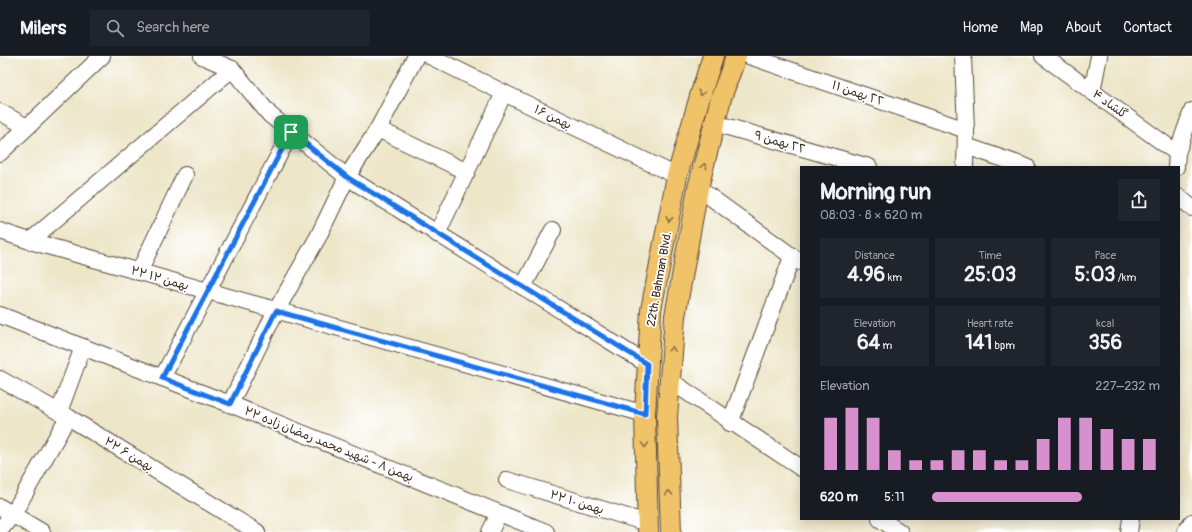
<!DOCTYPE html>
<meta charset="utf-8">
<style>
:root{--surface:#171b24;--page:#20242c;--text:#f1f3f6;--muted:#9ea1a6;--line:#363941;--accent:#d690ce}
body{margin:0;font-family:Pangolin,"Playpen Sans Arabic",sans-serif;background:var(--page);color:var(--text);height:100vh;display:flex;flex-direction:column;font-size:15px;white-space:nowrap}
*{box-sizing:border-box;margin:0}
p{font-size:13px;color:var(--muted)}
.icon{flex:none;width:22px;height:22px;fill:none;stroke:currentColor;stroke-width:2;stroke-linecap:round;stroke-linejoin:round}
.map{position:relative;flex:1;overflow:hidden}
.panel{position:absolute;left:800px;top:110px;width:380px;height:354px;display:flex;flex-direction:column;background:var(--surface);border-radius:0px;box-shadow:0 2px 10px #0003}
.panel>*{flex:none}
.pin{position:absolute;display:grid;place-items:center;width:34px;height:34px;color:#fff;margin:-17px;border-radius:8px;box-shadow:0 2px 6px #0006}
.round{display:grid;place-items:center;flex:none;width:42px;height:42px;border-radius:0px;background:var(--page)}
.head{display:flex;align-items:center;justify-content:space-between;height:68px;padding:0 20px}
h1{font-size:22px;font-weight:700;line-height:30px}
.figures{display:grid;grid-template-columns:repeat(3,1fr);gap:6px;height:68px;padding:4px 20px}
.figures div{display:grid;align-content:center;border-radius:0px;background:var(--page);text-align:center}
.figures b{font-size:20px;font-weight:700}
.figures small{font-size:11px;font-weight:400}
.figures p{font-size:11px}
.chart{height:112px;padding:8px 20px}
.chart p{display:flex;justify-content:space-between}
.chart svg{width:100%;height:72px;margin-top:4px;stroke:var(--accent);stroke-width:6}
ul{padding:0 20px;list-style:none;font-size:13px}
li{display:grid;grid-template-columns:64px 48px 1fr;align-items:center;height:30px}
li i{height:10px;border-radius:5px;background:var(--accent)}
header{display:flex;align-items:center;gap:24px;box-sizing:border-box;height:56px;padding:0 20px;background:var(--surface);border-bottom:1px solid var(--line)}
header strong{font-size:19px}
nav{display:flex;gap:22px;margin-inline-start:auto;font-size:14px}
.search{width:280px;height:36px;background:var(--page);display:flex;align-items:center;gap:10px;box-sizing:border-box;padding:0 14px;border-radius:0px;color:var(--muted);font-size:15px}
.map>svg:first-child{display:block}
.lines{fill:none;stroke-linecap:round;stroke-linejoin:round}
.minor-casing{stroke:#564638;stroke-width:18}
.major-casing{stroke:#564638;stroke-width:22}
.minor{stroke:#fff;stroke-width:16}
.major{stroke:#f1c369;stroke-width:20}
.oneway{stroke:#8d6f40}
.route-casing{stroke:#fff;stroke-width:8}
.route{stroke:#1a73e8;stroke-width:5}
.labels{text-anchor:middle;stroke-width:3.5;stroke-linejoin:round;paint-order:stroke}
.street-label{font-size:12px;fill:#3b2a1e;stroke:#fff}
</style>
<header>
<strong>Milers</strong>
<div class="search"><svg class="icon" aria-label="search" viewBox="0 0 24 24"><circle cx="10" cy="10" r="6"/><path d="M15 15l6 6"/></svg>Search here</div>
<nav><a>Home</a><a>Map</a><a>About</a><a>Contact</a></nav>
</header>
<div class="map">
<svg width="1192" height="476" viewBox="0 0 1192 476">
<rect width="100%" height="100%" fill="#fff"/>
<filter id="ink" filterUnits="userSpaceOnUse"><feTurbulence type="fractalNoise" baseFrequency=".025" numOctaves="2"/><feDisplacementMap in="SourceGraphic" scale="8" xChannelSelector="R" yChannelSelector="G"/><feConvolveMatrix kernelMatrix="1 2 1 2 8 2 1 2 1" color-interpolation-filters="sRGB"/></filter>
<filter id="wash" filterUnits="userSpaceOnUse"><feTurbulence type="fractalNoise" baseFrequency=".012" numOctaves="4" result="noise"/><feDisplacementMap in="SourceGraphic" scale="16" xChannelSelector="R" yChannelSelector="G"/><feGaussianBlur stdDeviation="0.9" result="paint"/><feColorMatrix in="noise" values="0 0 0 0 0 0 0 0 0 0 0 0 0 0 0 0 0 1.4 0 .05"/><feComposite in="paint" operator="in"/></filter>
<g filter="url(#wash)">
<rect width="100%" height="100%" fill="#ede6c9"/>
</g>
<g filter="url(#ink)">
<g class="lines">
<defs>
<g id="minor">
<path d="M202,0L232,13L270,59L347,121L647,308"/>
<path d="M430,0L504,37L677,120"/>
<path d="M749,0L966,74"/>
<path d="M963,0L966,74L965,111"/>
<path d="M1043,0L1177,97"/>
<path d="M1092,36L1099,0"/>
<path d="M0,56L27,71"/>
<path d="M714,67L869,111"/>
<path d="M378,73L467,116"/>
<path d="M966,90L1027,111"/>
<path d="M0,97L102,0"/>
<path d="M1176,111L1177,97L1192,55"/>
<path d="M698,132L800,206"/>
<path d="M1179,141L1192,152"/>
<path d="M0,175L30,185L645,358"/>
<path d="M437,178L504,37"/>
<path d="M30,185L232,13"/>
<path d="M139,216L185,119"/>
<path d="M523,231L553,174"/>
<path d="M0,259L230,348L546,476"/>
<path d="M162,322L291,76"/>
<path d="M0,323L68,361L257,476"/>
<path d="M669,324L801,412"/>
<path d="M230,348L276,255L318,181L347,121L378,73L416,0"/>
<path d="M59,356L83,291"/>
<path d="M730,367L792,201"/>
<path d="M507,424L647,467"/>
<path d="M0,451L42,476"/>
<path d="M880,463L900,476"/>
<path d="M0,474L13,458L68,361"/>
<path d="M490,476L499,457"/>
<path d="M1129,476L1131,463"/>
<path d="M1185,476L1192,466"/>
</g>
<g id="major">
<path d="M648,476L645,358L651,254L677,120L701,37L713,0"/>
<path d="M671,476L667,361L675,260L698,132L721,42L736,0"/>
</g>
</defs>
<use href="#minor" class="minor-casing"/>
<use href="#major" class="major-casing"/>
<use href="#minor" class="minor"/>
<use href="#major" class="major"/>
</g>
<defs><path id="oneway-chevron" d="M-2-3.5L2.5 0L-2 3.5" fill="none" stroke-width="1.6" stroke-linecap="round" stroke-linejoin="round"/></defs>
<g class="oneway">
<use href="#oneway-chevron" transform="translate(701 37) rotate(107)"/>
<use href="#oneway-chevron" transform="translate(704 110) rotate(-76)"/>
<use href="#oneway-chevron" transform="translate(669 163) rotate(101)"/>
<use href="#oneway-chevron" transform="translate(672 293) rotate(-84)"/>
<use href="#oneway-chevron" transform="translate(645 389) rotate(89)"/>
<use href="#oneway-chevron" transform="translate(669 437) rotate(-92)"/>
</g>
</g>
<g class="lines" filter="url(#ink)">
<defs>
<path id="route" d="M291,76L347,121L647,308L645,358L276,255L230,348L162,322Z"/>
</defs>
<use href="#route" class="route-casing"/>
<use href="#route" class="route"/>
</g>
<g class="labels">
<g class="street-label">
<text transform="translate(858 37) rotate(19)" y="4">٢٢ بهمن ١١</text>
<text transform="translate(1110 48) rotate(36)" y="4">گلشاد ۴</text>
<text transform="translate(553 61) rotate(26)" y="4">بهمن ۱۶</text>
<text transform="translate(780 86) rotate(16)" y="4">٢٢ بهمن ۹</text>
<text transform="translate(160 222) rotate(16)" y="4">۲۲ بهمن ۱۲</text>
<text transform="translate(659 223) rotate(-80)" y="4">22th. Bahman Blvd.</text>
<text transform="translate(329 388) rotate(22)" y="4">۲۲ بهمن ۸ - شهید محمد رمضان زاده</text>
<text transform="translate(129 398) rotate(31)" y="4">۲۲ بهمن ۶</text>
<text transform="translate(577 446) rotate(17)" y="4">۲۲ بهمن ۱۰</text>
</g>
</g>
</svg>
<div class="pin" style="left:291px;top:76px;background:#1e9e55"><svg class="icon" aria-label="arrive" viewBox="0 0 24 24"><path d="M6 21V4h12l-3 4 3 4H6"/></svg></div>
<section class="panel">
<div class="head"><div><h1>Morning run</h1><p>08:03 · 8 × 620 m</p></div><a class="round"><svg class="icon" aria-label="share" viewBox="0 0 24 24"><path d="M12 15V3M7 8l5-5 5 5M5 13v7h14v-7"/></svg></a></div>
<div class="figures">
<div><p>Distance</p><b>4.96<small> km</small></b></div>
<div><p>Time</p><b>25:03</b></div>
<div><p>Pace</p><b>5:03<small> /km</small></b></div>
</div>
<div class="figures">
<div><p>Elevation</p><b>64<small> m</small></b></div>
<div><p>Heart rate</p><b>141<small> bpm</small></b></div>
<div><p>kcal</p><b>356</b></div>
</div>
<div class="chart"><p><span>Elevation</span>227–232 m</p>
<svg viewBox="0 0 160 44" preserveAspectRatio="none"><path d="M5 44V12M15 44V6M25 44V12M35 44V32M45 44V38M55 44V38M65 44V32M75 44V32M85 44V38M95 44V38M105 44V25M115 44V12M125 44V12M135 44V19M145 44V25M155 44V25"/></svg>
</div>
<ul>
<li><b>620 m</b>5:11<i style="width:66%"></i></li>
</ul>
</section>
</div>
